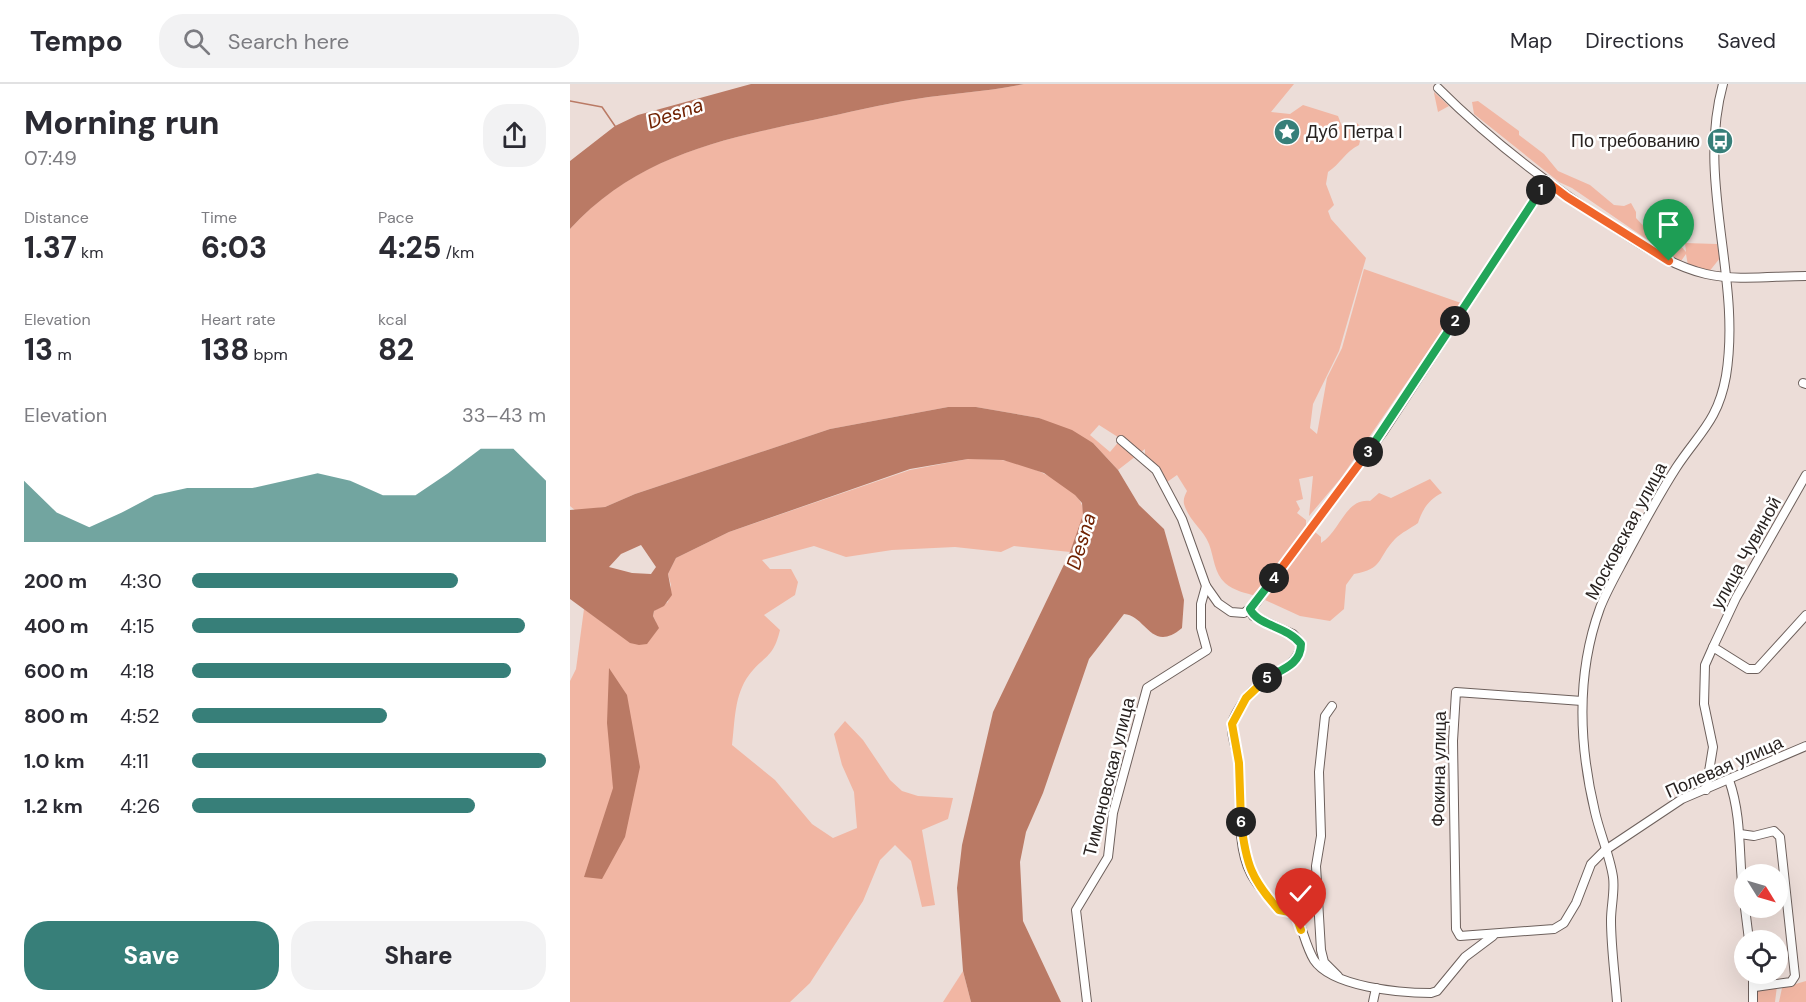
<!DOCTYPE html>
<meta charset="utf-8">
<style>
:root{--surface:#fff;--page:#f2f2f3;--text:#2b2b33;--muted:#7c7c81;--line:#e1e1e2;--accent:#377f79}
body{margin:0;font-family:"DM Sans",sans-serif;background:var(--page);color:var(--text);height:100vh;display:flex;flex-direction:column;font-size:22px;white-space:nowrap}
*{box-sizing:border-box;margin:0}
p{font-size:20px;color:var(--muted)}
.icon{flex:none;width:33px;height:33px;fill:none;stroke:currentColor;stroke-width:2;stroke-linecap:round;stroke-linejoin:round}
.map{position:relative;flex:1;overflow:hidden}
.panel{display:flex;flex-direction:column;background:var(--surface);width:570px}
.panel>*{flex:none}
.needle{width:39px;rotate:127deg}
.tools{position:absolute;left:1164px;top:780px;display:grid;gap:12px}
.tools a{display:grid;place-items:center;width:54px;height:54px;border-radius:50%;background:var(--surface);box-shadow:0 6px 24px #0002;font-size:30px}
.pin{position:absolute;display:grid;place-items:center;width:51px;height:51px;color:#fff;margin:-62px -26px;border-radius:50% 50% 50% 0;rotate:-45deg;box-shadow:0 0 6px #0007}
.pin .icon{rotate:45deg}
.km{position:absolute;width:30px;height:30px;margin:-15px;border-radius:50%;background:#222;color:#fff;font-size:16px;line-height:30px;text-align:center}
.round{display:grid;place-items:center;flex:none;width:63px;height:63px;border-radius:24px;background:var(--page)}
.summary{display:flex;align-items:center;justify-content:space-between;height:102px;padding:0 24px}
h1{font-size:33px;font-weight:800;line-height:45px}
.metrics{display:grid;grid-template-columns:repeat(3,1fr);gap:9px;height:102px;padding:6px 24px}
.metrics div{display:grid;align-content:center}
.metrics b{font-size:30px;font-weight:800}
.metrics small{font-size:16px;font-weight:400}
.metrics p{font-size:16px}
.chart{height:168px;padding:12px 24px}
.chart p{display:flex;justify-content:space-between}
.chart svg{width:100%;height:108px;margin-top:6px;fill:var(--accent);opacity:.7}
.primary-button{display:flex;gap:12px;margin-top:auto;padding:12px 24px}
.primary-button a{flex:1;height:69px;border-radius:24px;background:var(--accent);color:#fff;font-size:24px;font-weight:800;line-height:69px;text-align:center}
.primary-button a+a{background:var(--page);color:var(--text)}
ul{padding:0 24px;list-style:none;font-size:20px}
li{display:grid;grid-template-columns:96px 72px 1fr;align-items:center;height:45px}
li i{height:15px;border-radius:8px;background:var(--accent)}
header{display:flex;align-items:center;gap:36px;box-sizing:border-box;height:84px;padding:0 30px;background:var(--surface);border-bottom:2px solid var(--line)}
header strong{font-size:28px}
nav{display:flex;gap:33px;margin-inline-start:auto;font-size:21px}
.search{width:420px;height:54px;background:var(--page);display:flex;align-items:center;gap:15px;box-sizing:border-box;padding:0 21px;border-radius:24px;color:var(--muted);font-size:22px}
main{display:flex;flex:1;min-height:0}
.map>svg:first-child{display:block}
.green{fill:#f1b6a3;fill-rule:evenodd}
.water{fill:#ba7a65;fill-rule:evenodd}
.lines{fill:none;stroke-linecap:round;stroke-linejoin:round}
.stream{stroke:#ba7a65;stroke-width:1.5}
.minor-casing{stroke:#6d605c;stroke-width:10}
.minor{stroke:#fff;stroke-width:8}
.split-1-casing{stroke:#fff;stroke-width:12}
.split-2-casing{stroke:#fff;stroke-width:12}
.split-3-casing{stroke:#fff;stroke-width:12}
.split-4-casing{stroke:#fff;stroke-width:12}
.split-5-casing{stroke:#fff;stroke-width:12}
.split-6-casing{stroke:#fff;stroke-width:12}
.split-7-casing{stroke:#fff;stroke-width:12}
.split-1{stroke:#f0652b;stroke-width:8}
.split-2{stroke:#22a559;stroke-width:8}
.split-3{stroke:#22a559;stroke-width:8}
.split-4{stroke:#f0652b;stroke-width:8}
.split-5{stroke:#22a559;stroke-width:8}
.split-6{stroke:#f5b400;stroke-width:8}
.split-7{stroke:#f5b400;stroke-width:8}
.labels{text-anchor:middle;stroke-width:5;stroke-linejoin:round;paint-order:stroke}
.poi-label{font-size:18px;fill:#282220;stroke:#fff;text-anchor:start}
.street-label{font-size:18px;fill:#282220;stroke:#fff}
.water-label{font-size:20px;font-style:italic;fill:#702203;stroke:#fff}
</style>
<header>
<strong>Tempo</strong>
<div class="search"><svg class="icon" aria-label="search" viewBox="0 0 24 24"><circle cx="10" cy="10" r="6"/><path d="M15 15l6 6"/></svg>Search here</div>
<nav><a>Map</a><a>Directions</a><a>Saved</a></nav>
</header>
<main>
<section class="panel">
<div class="summary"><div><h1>Morning run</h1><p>07:49</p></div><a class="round"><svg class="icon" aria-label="share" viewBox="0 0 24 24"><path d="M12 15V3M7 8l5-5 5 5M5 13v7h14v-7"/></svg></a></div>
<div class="metrics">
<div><p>Distance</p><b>1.37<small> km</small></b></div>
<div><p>Time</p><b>6:03</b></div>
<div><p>Pace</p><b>4:25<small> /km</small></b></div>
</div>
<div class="metrics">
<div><p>Elevation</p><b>13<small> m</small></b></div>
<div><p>Heart rate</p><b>138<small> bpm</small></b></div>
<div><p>kcal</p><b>82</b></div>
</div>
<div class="chart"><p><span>Elevation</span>33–43 m</p>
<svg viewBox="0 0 160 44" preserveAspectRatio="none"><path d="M0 44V19L10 32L20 38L30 32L40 25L50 22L60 22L70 22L80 19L90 16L100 19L110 25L120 25L130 16L140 6L150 6L160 19V44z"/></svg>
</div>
<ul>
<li><b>200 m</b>4:30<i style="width:75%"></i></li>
<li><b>400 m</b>4:15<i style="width:94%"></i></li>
<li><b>600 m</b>4:18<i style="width:90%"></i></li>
<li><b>800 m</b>4:52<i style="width:55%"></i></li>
<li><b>1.0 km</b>4:11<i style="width:100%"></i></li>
<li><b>1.2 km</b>4:26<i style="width:80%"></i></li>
</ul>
<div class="primary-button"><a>Save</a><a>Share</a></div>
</section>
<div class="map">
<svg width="1236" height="918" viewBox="0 0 1236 918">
<rect width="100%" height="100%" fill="#ecddd8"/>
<g class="green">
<path d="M454,0H724L701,28L720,30L733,21L768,32L773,45L787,39L793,45L789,61C775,68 770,80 758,88L756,100L764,121L758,127L761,135L796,174L769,267L743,320L740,344L747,350L757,294L772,264L794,185L891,219L771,394L739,432L743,392L729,395L733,415L726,417L730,425L727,429L736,436V445L686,512C676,509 664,507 655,499C644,489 644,473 639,460C633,445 619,437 614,420C613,415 615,411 617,407L607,391L597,398L591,386L575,371V365L548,386L523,359L469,334L406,323H378L260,345L65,410L35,423L6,427L0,422V145C66,72 151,55 243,36C277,29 312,20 346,15C382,9 418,8 454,0ZM529,341L551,355L540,368L520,351Z"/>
<path d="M864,9V8L879,22L868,28Z"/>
<path d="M908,17L949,47V51L974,70L988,87L1020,101L1044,121L1054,122L1061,119L1066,128V134L1080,149L1088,155L1110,161L1116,168L1115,159L1147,160L1150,174L1138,189L1118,182L1116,170L1111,177L1107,176L1002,104L989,98L904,30L902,18Z"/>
<path d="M398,375C409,375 420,375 431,376C452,378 502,398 511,419C518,433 505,455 500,468L444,462L431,468L385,463L322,466L276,473L244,462L192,476L200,485H221L228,498L225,511L194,531L210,546C203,575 195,570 179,591C164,611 165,638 162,661L205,696L242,740L263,754L287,744L284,708L272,681L264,650L275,637L293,656L320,696L332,707L348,712L383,714L378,735L352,746L365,821L352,823L341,777L325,761L310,776L293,817L240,899L220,918H0V597L6,585L14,525L60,558L86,538L83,532L84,527L98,518L101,501L98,490L106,474L159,448L340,386Z"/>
<path d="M860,395L872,409C859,415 852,426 848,439C841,444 831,449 825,455C807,474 814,485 784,490L776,501L774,525L760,537L730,532L695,516L745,448L751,453V459C770,448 775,414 800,417L809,409L821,414Z"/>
<path d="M393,887L401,918H373Z"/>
<path d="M1236,897V918H1209L1212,904Z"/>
<path d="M1207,902L1205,918H1186L1188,906Z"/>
</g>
<g class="water">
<path d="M181,0H454C418,8 382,9 346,15C312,20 277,29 243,36C151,55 67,72 0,145V77L45,42L68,31Z"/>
<path d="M378,323H406L469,334L502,346L523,359L548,386L569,421L594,445L614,516L612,544C581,570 576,531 554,530L519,575L473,709L456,748L450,778L453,837L491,918H401L393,887L387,804L392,761L423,628L500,468L513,431L512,419L505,411L474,389L433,376L398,375L340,385L159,448L106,474L98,490L102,511L94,522L84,527L83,532L89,544L77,560L69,561L60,559L0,515V426L35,423L65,410L260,345ZM71,461L86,483L81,490L62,489L39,483L51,470Z"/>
<path d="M39,584L57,611L70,683L55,753L32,795L14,793L43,704L37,639Z"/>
</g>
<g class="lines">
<path class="stream" d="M0,17L32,23L45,42"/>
<defs>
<g id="minor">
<path d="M868,4C922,58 983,104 1047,145C1075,163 1102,182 1136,190C1168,197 1203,192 1236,192"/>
<path d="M1233,299L1236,300"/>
<path d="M551,356L586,386L612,435L636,502L648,519L661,528L674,529L686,519L813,348L977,97"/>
<path d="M680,525L683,532L723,550L731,559C730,586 692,591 675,615C671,621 664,632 662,639C660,651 668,668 669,680C672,713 665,760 681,790C688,803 699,815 709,826L725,829C733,844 735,861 744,876C762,903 830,909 861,909L867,907L895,873L923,852"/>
<path d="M1143,563L1166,514L1236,391"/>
<path d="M1012,617L886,608L883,657L886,845L890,852L984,845L994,839L1006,819L1021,780L1034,767L1112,715L1236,662"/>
<path d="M762,622L755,632L749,688L751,752L746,782L751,866L754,878L768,892"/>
<path d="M1159,696C1173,735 1168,777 1174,818"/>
<path d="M1136,706L1143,663L1134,620L1135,581L1143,563L1178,585H1187L1236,531"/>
<path d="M1170,750L1184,752L1204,747L1210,753L1225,892L1221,898L1185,903"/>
<path d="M1175,824L1179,856"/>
<path d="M517,918L506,826L538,773L543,729L577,604L637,566L631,544V520L636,502"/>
<path d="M803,918L806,904"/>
<path d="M1047,918C1045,891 1041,863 1041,836C1041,822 1045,807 1043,793C1040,772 1030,750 1025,728C1009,661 1006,590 1030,524C1037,506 1047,489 1056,472C1072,442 1088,412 1106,384C1129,349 1148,337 1156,292C1172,194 1126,98 1153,0"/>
<path d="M1183,918V890"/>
</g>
</defs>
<use href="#minor" class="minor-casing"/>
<use href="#minor" class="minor"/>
</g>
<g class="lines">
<defs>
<path id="split-1" d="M971,106L976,97L997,113L1099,177"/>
<path id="split-2" d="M885,237L971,106"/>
<path id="split-3" d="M798,368L885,237"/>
<path id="split-4" d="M704,494L798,368"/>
<path id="split-5" d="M697,594C713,585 731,580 731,560C717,542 688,542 680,525L704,494"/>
<path id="split-6" d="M671,738L669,679L662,640L676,614L697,594"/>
<path id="split-7" d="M671,738C676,780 681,795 709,826L725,829L731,846"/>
</defs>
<use href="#split-1" class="split-1-casing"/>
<use href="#split-2" class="split-2-casing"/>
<use href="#split-3" class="split-3-casing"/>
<use href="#split-4" class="split-4-casing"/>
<use href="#split-5" class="split-5-casing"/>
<use href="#split-6" class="split-6-casing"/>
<use href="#split-7" class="split-7-casing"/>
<use href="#split-1" class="split-1"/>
<use href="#split-2" class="split-2"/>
<use href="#split-3" class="split-3"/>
<use href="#split-4" class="split-4"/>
<use href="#split-5" class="split-5"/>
<use href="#split-6" class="split-6"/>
<use href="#split-7" class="split-7"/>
</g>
<defs>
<symbol id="sight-disc" viewBox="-11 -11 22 22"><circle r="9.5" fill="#377f79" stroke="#fff"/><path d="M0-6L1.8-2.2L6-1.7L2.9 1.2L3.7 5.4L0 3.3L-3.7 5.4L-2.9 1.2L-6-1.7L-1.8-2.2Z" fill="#fff"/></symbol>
<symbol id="bus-disc" viewBox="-11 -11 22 22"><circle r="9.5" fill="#377f79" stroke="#fff"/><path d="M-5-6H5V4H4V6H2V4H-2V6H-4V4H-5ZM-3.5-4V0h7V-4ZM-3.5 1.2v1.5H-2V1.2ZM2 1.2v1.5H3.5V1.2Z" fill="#fff"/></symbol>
</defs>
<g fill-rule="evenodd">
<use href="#sight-disc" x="702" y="33" width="30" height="30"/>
<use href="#bus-disc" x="1135" y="42" width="30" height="30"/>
</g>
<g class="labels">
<g class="poi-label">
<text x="736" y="54">Дуб Петра I</text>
<text x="1130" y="63" text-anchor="end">По требованию</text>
</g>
<g class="street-label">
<text transform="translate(1056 447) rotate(-62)" y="6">Московская улица</text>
<text transform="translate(1176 469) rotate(-61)" y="6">улица Чувиной</text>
<text transform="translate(1154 683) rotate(-24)" y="6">Полевая улица</text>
<text transform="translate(869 685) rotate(-89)" y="6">Фокина улица</text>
<text transform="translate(539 693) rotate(-76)" y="6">Тимоновская улица</text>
</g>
<g class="water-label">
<text transform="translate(105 29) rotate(-19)" y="7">Desna</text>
<text transform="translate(511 457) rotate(-73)" y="7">Desna</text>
</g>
</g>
</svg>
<div class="tools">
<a><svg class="needle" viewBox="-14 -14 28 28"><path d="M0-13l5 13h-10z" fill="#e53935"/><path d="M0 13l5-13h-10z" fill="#7c7c81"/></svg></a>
<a><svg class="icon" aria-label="locate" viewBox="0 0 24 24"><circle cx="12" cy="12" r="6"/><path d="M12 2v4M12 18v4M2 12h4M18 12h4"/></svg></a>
</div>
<div class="pin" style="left:1099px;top:177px;background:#1e9e55"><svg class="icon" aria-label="arrive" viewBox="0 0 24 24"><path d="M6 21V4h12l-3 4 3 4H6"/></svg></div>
<div class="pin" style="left:731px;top:846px;background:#d93025"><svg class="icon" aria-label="check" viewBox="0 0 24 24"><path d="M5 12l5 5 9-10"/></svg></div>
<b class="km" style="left:971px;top:106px">1</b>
<b class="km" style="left:885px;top:237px">2</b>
<b class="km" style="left:798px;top:368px">3</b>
<b class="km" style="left:704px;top:494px">4</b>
<b class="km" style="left:697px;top:594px">5</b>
<b class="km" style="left:671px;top:738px">6</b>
</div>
</main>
